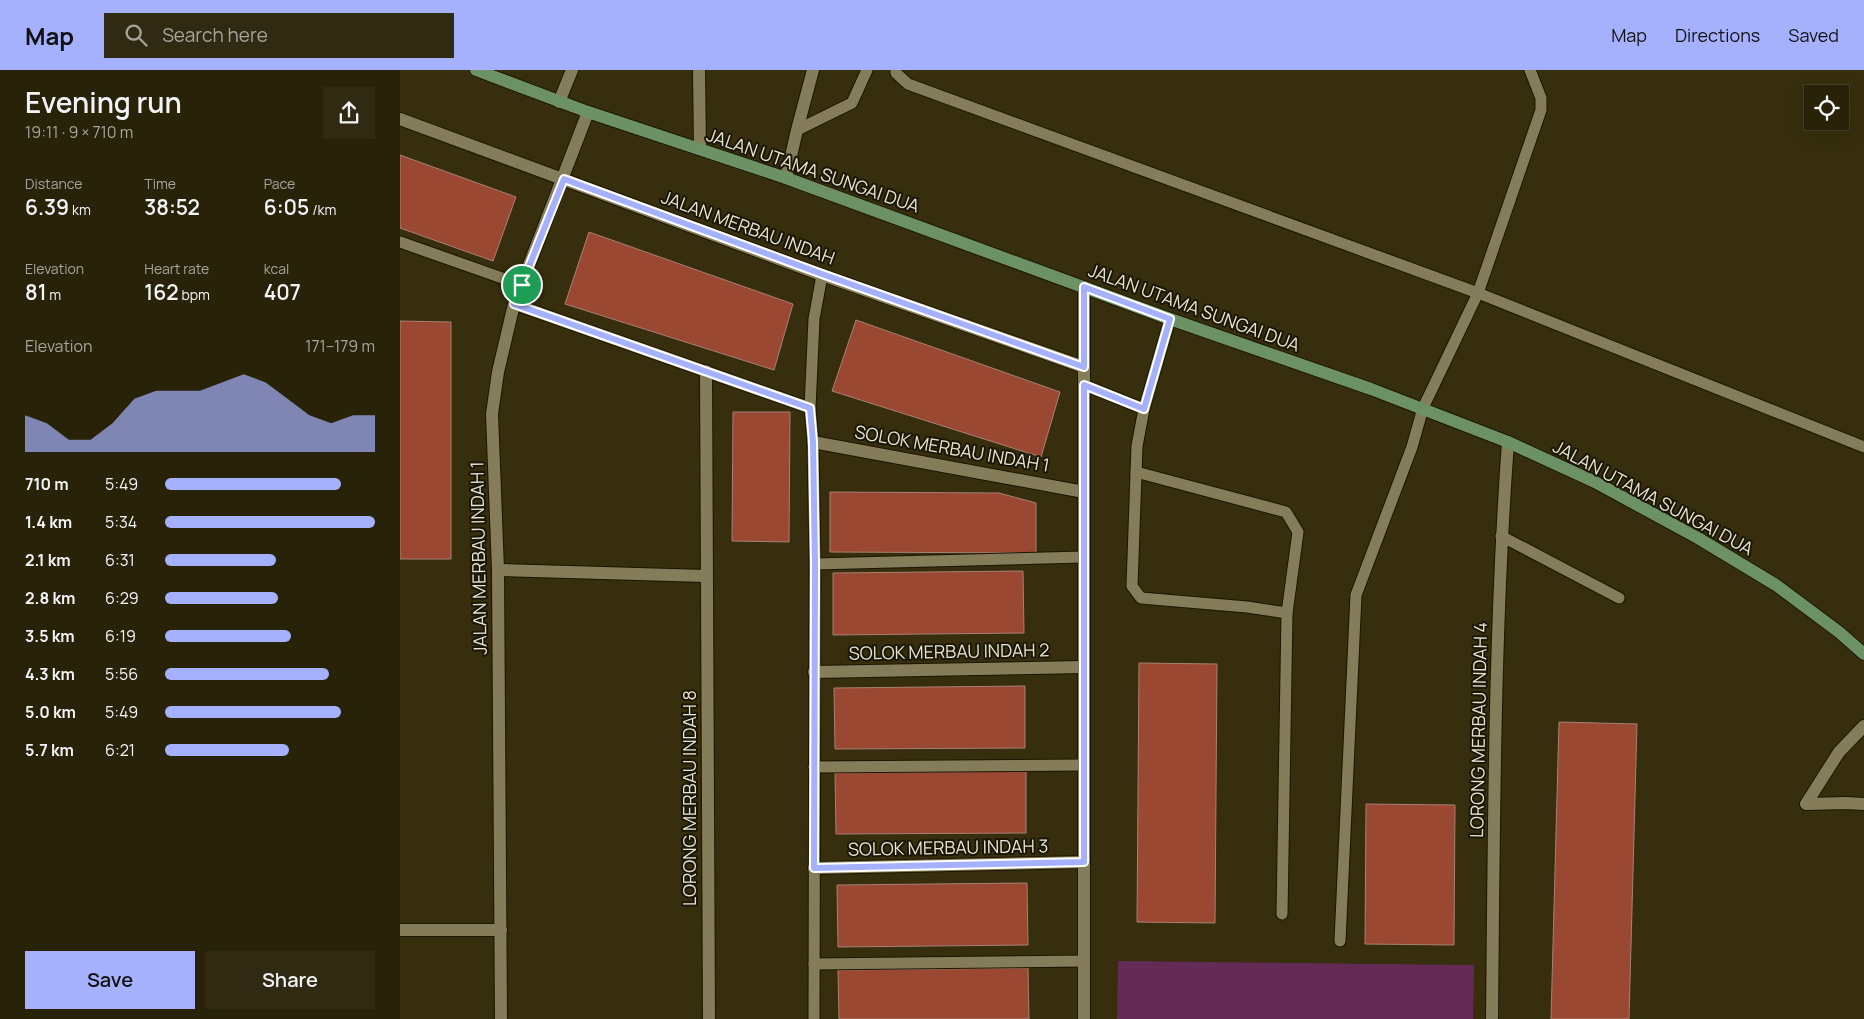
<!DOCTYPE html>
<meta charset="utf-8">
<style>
:root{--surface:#282209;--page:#302a12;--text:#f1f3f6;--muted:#a5a49c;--line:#443f2a;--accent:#a5b1fc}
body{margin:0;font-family:Manrope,sans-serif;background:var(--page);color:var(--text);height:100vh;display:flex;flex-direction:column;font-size:19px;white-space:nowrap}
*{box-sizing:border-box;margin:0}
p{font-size:16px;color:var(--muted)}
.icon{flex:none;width:28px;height:28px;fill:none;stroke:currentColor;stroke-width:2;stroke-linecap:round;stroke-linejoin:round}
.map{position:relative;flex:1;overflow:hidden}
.drawer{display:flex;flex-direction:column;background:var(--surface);width:400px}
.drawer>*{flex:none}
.fabs{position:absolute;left:1404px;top:15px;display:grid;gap:10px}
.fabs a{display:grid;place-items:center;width:45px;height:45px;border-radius:0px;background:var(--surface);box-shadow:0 5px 20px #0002,0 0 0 1px var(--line);font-size:25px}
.pin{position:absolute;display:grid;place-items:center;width:42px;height:42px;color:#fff;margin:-21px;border:2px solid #fff;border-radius:50%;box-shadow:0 1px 5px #0007}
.round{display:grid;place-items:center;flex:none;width:52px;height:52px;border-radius:0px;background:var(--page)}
.headline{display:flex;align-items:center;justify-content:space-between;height:85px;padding:0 25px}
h1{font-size:28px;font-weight:600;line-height:38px}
.stats{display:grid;grid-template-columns:repeat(3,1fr);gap:8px;height:85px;padding:5px 25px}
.stats div{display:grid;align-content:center}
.stats b{font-size:21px;font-weight:600}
.stats small{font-size:14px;font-weight:400}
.stats p{font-size:14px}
.chart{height:140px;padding:10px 25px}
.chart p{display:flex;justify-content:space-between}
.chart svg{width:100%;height:90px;margin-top:5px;fill:var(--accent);opacity:.7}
.cta{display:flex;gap:10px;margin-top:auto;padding:10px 25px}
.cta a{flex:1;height:58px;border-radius:0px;background:var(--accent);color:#111;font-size:20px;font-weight:600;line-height:58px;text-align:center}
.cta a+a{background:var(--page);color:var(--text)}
ul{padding:0 25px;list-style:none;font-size:16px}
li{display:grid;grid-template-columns:80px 60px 1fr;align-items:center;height:38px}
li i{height:12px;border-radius:6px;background:var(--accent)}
header{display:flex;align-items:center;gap:30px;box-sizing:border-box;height:70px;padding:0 25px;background:var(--accent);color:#111}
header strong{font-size:24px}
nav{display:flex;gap:28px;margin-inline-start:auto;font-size:18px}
.search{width:350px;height:45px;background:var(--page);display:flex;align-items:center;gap:12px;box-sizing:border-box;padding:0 18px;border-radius:0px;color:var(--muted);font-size:19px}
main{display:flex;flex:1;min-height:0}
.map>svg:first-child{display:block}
.green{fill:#642b57}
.building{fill:#9a4831;stroke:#a88176}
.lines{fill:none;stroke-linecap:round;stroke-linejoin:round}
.lane-casing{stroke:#1c1600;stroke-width:13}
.street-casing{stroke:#1c1600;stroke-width:14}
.secondary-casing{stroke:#1c1600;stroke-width:14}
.lane{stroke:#857d59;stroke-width:11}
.street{stroke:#857d59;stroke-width:12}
.secondary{stroke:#6c9164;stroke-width:12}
.route-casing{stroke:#fff;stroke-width:10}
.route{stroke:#a5b1fc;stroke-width:6}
.labels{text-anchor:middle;stroke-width:4;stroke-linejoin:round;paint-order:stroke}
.street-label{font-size:18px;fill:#e7e3d0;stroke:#1a1608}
</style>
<header>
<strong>Map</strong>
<div class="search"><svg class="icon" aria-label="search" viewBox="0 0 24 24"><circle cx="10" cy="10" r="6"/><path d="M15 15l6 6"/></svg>Search here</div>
<nav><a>Map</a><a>Directions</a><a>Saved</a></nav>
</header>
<main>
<section class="drawer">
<div class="headline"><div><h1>Evening run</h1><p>19:11 · 9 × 710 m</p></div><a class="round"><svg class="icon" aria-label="share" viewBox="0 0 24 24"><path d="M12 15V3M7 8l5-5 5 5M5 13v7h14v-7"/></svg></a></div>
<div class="stats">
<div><p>Distance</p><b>6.39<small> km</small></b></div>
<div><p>Time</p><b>38:52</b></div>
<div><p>Pace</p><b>6:05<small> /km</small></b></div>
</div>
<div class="stats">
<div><p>Elevation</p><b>81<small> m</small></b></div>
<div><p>Heart rate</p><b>162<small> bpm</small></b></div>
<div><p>kcal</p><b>407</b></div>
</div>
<div class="chart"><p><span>Elevation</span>171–179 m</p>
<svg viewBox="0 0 160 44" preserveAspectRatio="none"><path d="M0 44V26L10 30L20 38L30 38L40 30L50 18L60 14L70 14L80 14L90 10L100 6L110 10L120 18L130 26L140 30L150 26L160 26V44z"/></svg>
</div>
<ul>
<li><b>710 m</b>5:49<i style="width:84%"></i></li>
<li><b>1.4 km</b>5:34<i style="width:100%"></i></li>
<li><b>2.1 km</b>6:31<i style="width:53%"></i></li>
<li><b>2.8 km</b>6:29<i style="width:54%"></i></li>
<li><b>3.5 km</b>6:19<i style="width:60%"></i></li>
<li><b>4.3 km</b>5:56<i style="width:78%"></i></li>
<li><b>5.0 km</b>5:49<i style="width:84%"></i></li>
<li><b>5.7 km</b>6:21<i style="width:59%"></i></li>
</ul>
<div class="cta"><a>Save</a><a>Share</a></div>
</section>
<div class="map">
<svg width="1464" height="949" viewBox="0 0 1464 949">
<rect width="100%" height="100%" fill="#362e0c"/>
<path class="green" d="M718,891L1074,895L1073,949H717Z"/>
<g class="building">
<path d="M0,85L116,127L93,191L0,158Z"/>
<path d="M189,162L393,234L374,300L165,234Z"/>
<path d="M456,250L660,322L641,387L432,321Z"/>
<path d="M0,251L51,252V489H0Z"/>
<path d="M333,342H390L389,472L332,471Z"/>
<path d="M430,422L599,423L636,433V483L430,482Z"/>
<path d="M623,501L624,563L433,565V503Z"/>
<path d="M739,593L817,594L815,853L737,852Z"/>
<path d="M625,616V678L435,679L434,618Z"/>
<path d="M1159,652L1237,654L1229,949H1151Z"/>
<path d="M626,701V763L436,764L435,703Z"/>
<path d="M966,734L1055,735L1054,875L965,874Z"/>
<path d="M627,813L628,875L438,877L437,815Z"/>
<path d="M628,898L629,949H439L438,900Z"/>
</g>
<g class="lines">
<defs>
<g id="lane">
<path d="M496,0V3L508,14L1078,223L1464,377"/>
<path d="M397,60L452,33L467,0"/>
<path d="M0,172L122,215"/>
<path d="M114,234L410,338"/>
<path d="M770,249L744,339L737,376L732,516L741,528L847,537L887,543L882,844"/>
<path d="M684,315L744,339"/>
<path d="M736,402L886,442L898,462L887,543"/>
<path d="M1101,466L1219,528"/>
<path d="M415,494L684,487"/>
<path d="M414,697L684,695"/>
<path d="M940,871L956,525L1012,377L1023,338L1078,223L1141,40V28L1130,0"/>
<path d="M414,894L684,891"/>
<path d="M414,949L415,494L413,372L410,338L414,249L422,205"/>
</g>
<g id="street">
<path d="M299,0L300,79"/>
<path d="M159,32L172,0"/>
<path d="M0,49L422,205L684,297"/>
<path d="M386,108L397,60L413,0"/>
<path d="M684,217V949"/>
<path d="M306,301L309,949"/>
<path d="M413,372L684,422"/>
<path d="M98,500L306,506"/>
<path d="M414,602L684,597"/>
<path d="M1464,656L1439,682L1406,734L1446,733L1464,734"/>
<path d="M414,798L684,792"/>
<path d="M0,860H101"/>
<path d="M101,949L98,500L92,344L98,302L114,234L188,42"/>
<path d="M1092,949C1094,757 1094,564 1108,372"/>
</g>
<path id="secondary" d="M76,0L188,42L386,108L770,249L971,319L1108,372L1195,412L1298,468L1376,515L1439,562L1464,584"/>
</defs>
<use href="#lane" class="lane-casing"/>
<use href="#street" class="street-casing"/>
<use href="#secondary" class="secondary-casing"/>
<use href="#lane" class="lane"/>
<use href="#street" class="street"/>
<use href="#secondary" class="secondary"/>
</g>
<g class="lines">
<defs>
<path id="route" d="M164,109L422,204L684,297V217L770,249L744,339L684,315V792L414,798L415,494L413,372L410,338L114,234Z"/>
</defs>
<use href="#route" class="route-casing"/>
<use href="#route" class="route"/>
</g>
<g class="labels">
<g class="street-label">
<text transform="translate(413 101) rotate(19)" y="6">JALAN UTAMA SUNGAI DUA</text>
<text transform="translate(348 158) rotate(20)" y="6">JALAN MERBAU INDAH</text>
<text transform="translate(794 238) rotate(20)" y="6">JALAN UTAMA SUNGAI DUA</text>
<text transform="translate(552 379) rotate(10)" y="6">SOLOK MERBAU INDAH 1</text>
<text transform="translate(1253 428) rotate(28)" y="6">JALAN UTAMA SUNGAI DUA</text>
<text transform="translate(79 488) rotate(-91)" y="6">JALAN MERBAU INDAH 1</text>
<text transform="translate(549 582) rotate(-1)" y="6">SOLOK MERBAU INDAH 2</text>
<text transform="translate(1079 660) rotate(-89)" y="6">LORONG MERBAU INDAH 4</text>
<text transform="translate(290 728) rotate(-90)" y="6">LORONG MERBAU INDAH 8</text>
<text transform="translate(548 778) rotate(-1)" y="6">SOLOK MERBAU INDAH 3</text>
</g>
</g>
</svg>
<div class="fabs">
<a><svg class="icon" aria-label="locate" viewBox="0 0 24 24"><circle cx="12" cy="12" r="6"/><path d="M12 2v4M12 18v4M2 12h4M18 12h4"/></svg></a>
</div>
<div class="pin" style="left:122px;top:215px;background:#1e9e55"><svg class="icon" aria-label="arrive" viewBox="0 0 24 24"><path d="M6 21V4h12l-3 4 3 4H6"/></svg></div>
</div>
</main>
